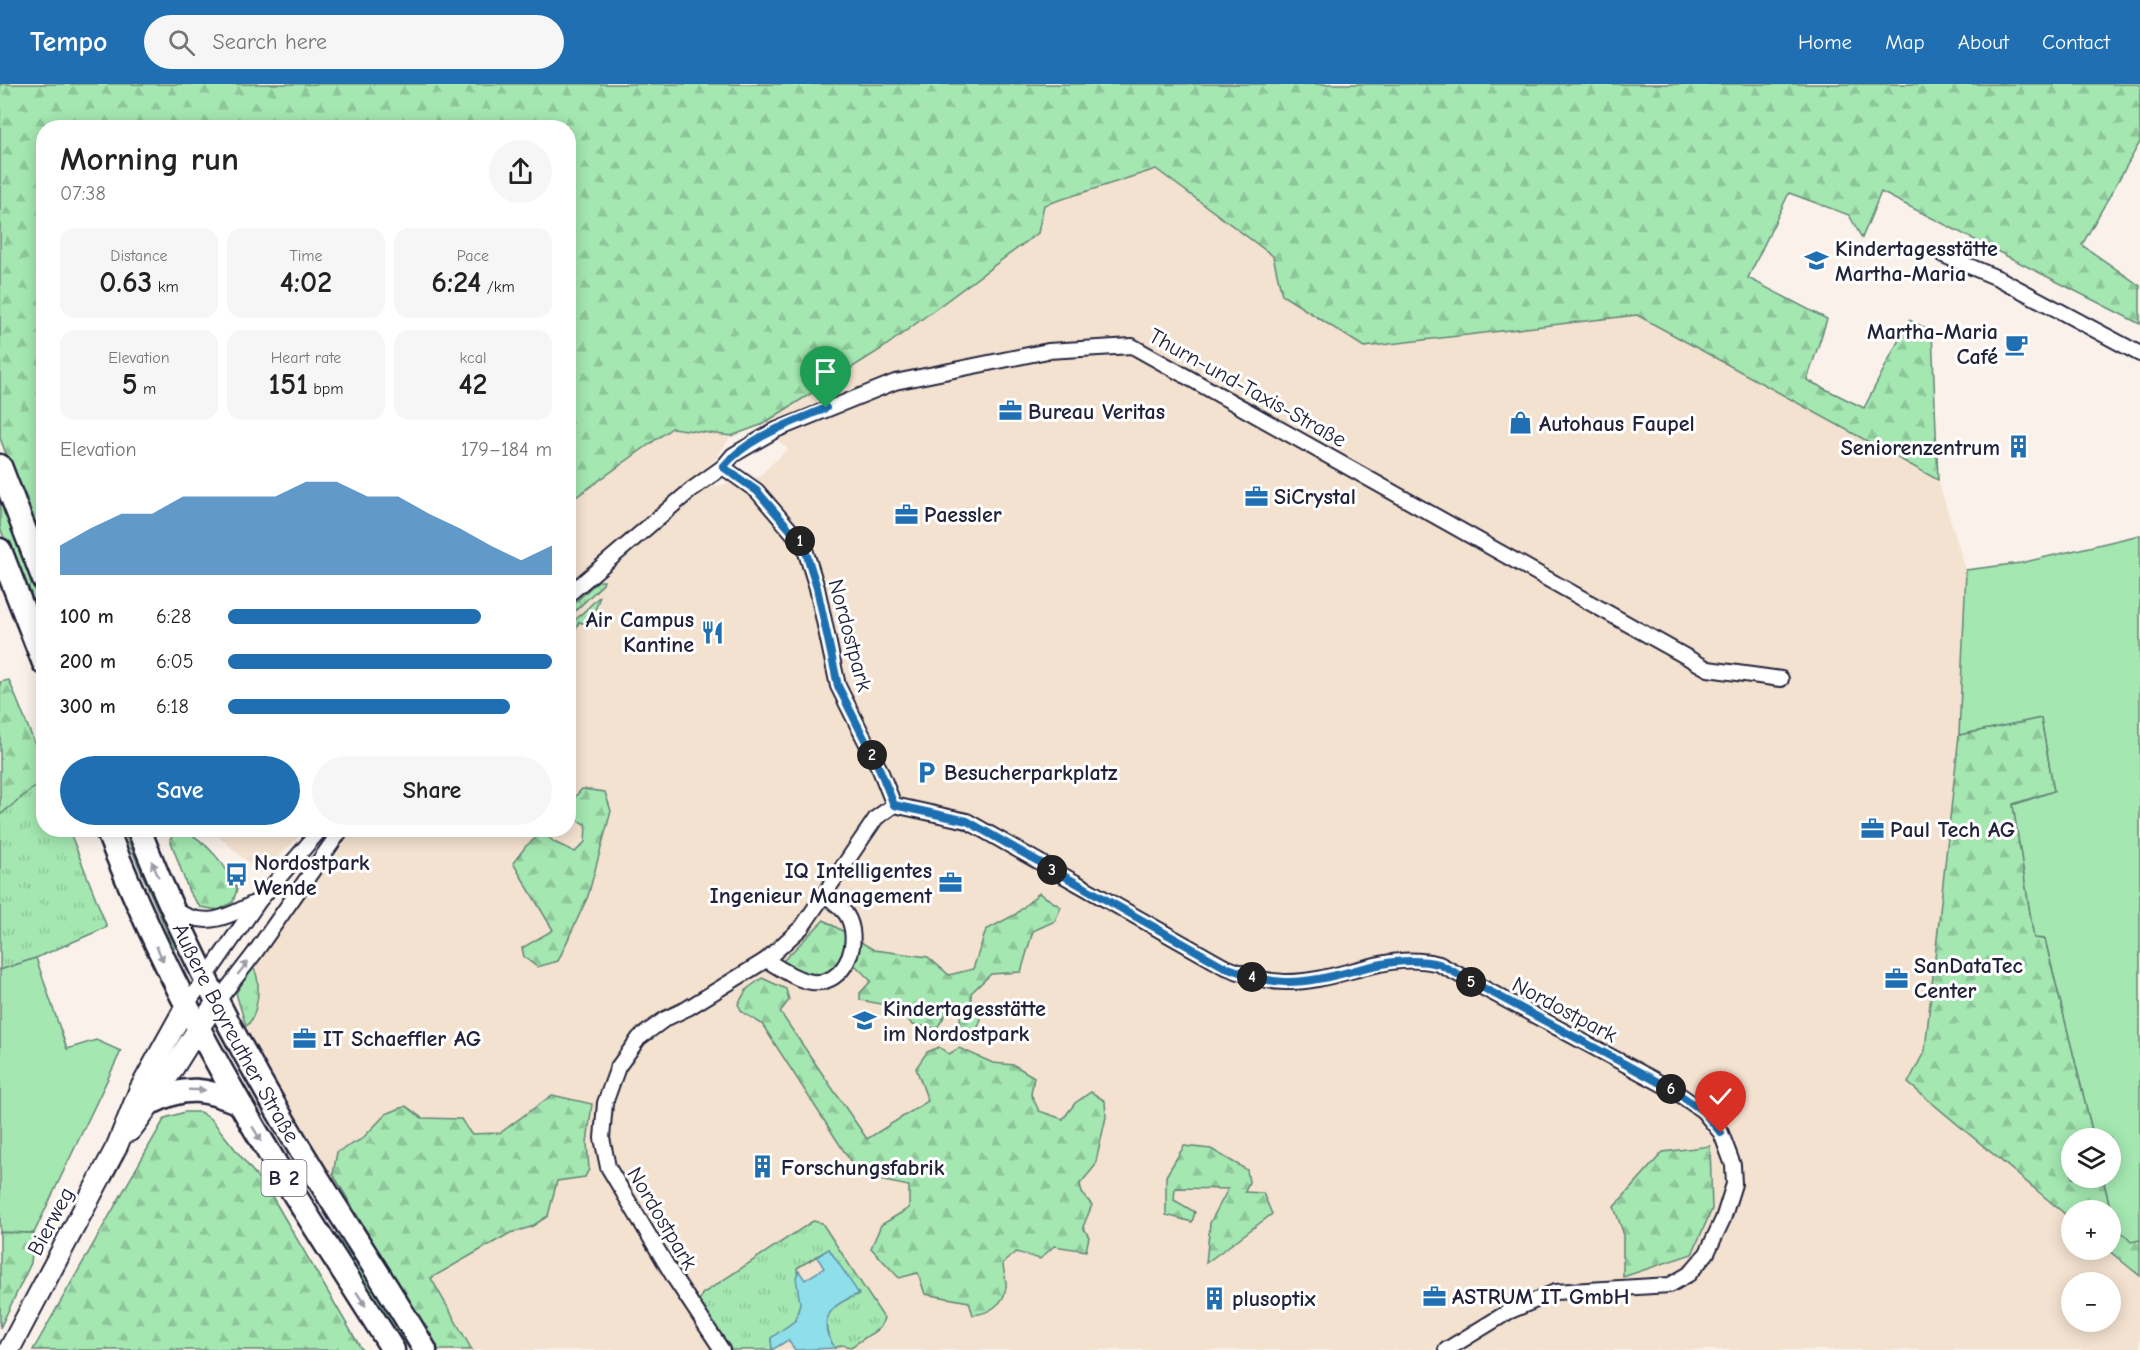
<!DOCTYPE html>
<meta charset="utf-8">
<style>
:root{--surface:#fff;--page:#f6f6f6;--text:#222;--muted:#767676;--accent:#1f6fb2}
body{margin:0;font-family:"Comic Neue",sans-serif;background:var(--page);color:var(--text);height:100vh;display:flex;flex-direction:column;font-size:22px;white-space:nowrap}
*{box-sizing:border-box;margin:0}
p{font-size:20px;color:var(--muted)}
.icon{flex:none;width:33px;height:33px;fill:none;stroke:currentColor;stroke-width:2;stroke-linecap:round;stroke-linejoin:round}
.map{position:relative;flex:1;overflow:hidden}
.side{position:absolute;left:36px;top:36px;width:540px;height:717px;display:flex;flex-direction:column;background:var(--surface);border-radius:24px;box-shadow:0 3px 15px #0003}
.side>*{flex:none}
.tools{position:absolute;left:2061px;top:1044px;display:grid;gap:12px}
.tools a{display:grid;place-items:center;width:60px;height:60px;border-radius:50%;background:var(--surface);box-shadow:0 3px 15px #0003;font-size:30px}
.pin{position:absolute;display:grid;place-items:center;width:51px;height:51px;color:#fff;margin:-62px -26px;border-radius:50% 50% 50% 0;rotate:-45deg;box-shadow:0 0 6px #0007}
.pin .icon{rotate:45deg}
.km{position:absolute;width:30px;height:30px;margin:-15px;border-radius:50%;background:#222;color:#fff;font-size:16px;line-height:30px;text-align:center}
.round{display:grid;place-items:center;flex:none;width:63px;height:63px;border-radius:32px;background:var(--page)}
.summary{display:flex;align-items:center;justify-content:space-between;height:102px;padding:0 24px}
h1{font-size:33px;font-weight:700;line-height:45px}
.figures{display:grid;grid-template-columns:repeat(3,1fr);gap:9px;height:102px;padding:6px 24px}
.figures div{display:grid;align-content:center;border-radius:15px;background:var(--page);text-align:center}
.figures b{font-size:30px;font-weight:700}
.figures small{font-size:16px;font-weight:400}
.figures p{font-size:16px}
.chart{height:168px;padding:12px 24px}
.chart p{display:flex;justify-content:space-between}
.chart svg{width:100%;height:108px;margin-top:6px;fill:var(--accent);opacity:.7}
.action{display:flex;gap:12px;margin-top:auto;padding:12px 24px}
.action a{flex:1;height:69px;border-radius:36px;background:var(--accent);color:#fff;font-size:24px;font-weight:700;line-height:69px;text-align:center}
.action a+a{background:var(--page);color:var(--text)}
ul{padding:0 24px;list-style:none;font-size:20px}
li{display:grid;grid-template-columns:96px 72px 1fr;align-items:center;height:45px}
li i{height:15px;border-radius:8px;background:var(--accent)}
header{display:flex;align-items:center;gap:36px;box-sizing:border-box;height:84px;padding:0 30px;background:var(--accent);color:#fff}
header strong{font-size:28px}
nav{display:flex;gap:33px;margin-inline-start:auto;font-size:21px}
.search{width:420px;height:54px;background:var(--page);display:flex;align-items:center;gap:15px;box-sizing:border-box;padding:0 21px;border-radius:33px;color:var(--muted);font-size:22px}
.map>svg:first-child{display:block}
.built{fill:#f4e2d0;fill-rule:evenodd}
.grass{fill:url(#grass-tufts);stroke:#638476;stroke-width:1.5}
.forest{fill:url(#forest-firs);stroke:#638476;stroke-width:1.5}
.garden{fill:#a4e7b1;stroke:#638476;stroke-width:1.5}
.water{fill:#8fdfeb;stroke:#6393a5;stroke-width:1.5}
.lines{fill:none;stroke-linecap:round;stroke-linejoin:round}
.street-casing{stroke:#22223b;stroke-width:18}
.secondary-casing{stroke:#22223b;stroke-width:24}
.primary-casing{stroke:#22223b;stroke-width:27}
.street{stroke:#fff;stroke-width:14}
.secondary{stroke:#fff;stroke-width:20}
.primary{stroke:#fff;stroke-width:22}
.oneway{fill:#9c9ca7}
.route-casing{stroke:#fff;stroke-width:12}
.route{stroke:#1f6fb2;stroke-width:8}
.labels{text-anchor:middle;stroke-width:6;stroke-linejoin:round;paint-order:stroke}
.shield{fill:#fff;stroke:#646476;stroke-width:1.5}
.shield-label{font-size:21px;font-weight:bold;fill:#22223b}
.poi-label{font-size:22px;font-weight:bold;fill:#22223b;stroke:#fff;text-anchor:start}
.street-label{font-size:22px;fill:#22223b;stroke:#fff}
</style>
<header>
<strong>Tempo</strong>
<div class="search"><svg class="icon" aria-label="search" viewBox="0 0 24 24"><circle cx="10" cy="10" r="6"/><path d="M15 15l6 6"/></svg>Search here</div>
<nav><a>Home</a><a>Map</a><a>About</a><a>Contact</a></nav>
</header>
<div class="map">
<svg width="2140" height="1266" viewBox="0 0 2140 1266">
<defs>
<pattern id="grass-tufts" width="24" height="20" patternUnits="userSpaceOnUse" patternTransform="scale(1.5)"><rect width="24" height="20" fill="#a4e7b1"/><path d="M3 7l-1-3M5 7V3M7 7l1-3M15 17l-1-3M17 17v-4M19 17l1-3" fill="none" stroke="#8dc699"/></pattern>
<pattern id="forest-firs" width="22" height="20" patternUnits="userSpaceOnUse" patternTransform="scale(1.5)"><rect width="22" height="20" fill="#a4e7b1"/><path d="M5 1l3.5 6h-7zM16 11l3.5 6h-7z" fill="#8dc699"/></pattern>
</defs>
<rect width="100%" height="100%" fill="#faf2ea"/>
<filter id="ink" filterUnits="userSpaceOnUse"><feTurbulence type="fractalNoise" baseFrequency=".0167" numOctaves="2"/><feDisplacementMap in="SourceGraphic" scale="12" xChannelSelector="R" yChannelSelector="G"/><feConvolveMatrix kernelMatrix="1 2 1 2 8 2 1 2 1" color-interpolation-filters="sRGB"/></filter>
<g filter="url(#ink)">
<g class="built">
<path d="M1156,85L1273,172L1282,212L1364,263L1637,231L1938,396L1966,486L1959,651L1925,966L1908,999L2071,1135L2072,1166H2108L2140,1192V1266H437L288,1019L251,953L236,916L238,904L353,746H568L569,524L703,405L758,393L788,365L761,341L883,264L1038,149L1044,121ZM2072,1198H2110V1238H2072Z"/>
<path d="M672,344L731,352L716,375L569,502L568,418Z"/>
<path d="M212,746H304L264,789H259Z"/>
</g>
<g class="grass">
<path d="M0,406L43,520V546L0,444Z"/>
<path d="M598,497H604L603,500L569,533V524Z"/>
<path d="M600,512L590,541L579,538L569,560V542Z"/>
<path d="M43,697L44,746H69L107,843L36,874L0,886V725Z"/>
<path d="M123,746H129L178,862L174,864Z"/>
<path d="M252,883C263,892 258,935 246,942L236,909Z"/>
<path d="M224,967L321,1132L363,1186L416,1266H410L363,1201L220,970Z"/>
<path d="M813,1137L822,1139L884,1234L880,1244L851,1263L841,1261L835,1264C816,1236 830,1220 858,1211L829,1165L797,1184L800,1219L796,1236L771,1254L772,1266H731L699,1218L702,1210Z"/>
</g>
<g class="forest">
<path d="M0,0H2140V58L2082,161L2140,202V240L1881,108L1862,154L1849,131L1789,109L1748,194L1827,235L1807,296L1864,324L1909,236L1932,247L1938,396L1637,231L1364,263L1282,211L1273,172L1156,85L1044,121L1038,149L883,264L761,341L731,352L672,344L569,418L568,44H44L43,467L0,354Z"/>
<path d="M9,596L43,680V696L0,731V598Z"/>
<path d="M2041,634L2054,707L2013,720L2034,854L2045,855L2094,1054H2072V1094H2103L2114,1140L2131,1157L2140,1156V1192L2108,1166H2110V1126H2072L2071,1135L1908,999L1925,966L1959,651Z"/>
<path d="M582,705L605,708L611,727L588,812L558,877L537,883L524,873L522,864L553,846L513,779L526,762L543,748L554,758L575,768L585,758L586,741L570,732L569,719Z"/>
<path d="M184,746C207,758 227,782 237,805L233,818L219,826L200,823L189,808L170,755L174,747Z"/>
<path d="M1039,809L1061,823L1055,837L1033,847L1021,888L991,890L971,909L972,926L981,935L974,954L962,958L959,944L961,928H947L937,944L912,941L901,924L860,916V909L871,897L856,882C823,892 812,894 780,880L824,836L874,866L928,873L949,891L973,885L986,846L1016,830Z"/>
<path d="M762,894L786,905L789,916L780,928L867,1055L928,1017L916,984L927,968L939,963L949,970L959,964L993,979L1014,981L1034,993L1031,1010L1039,1027L1063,1035L1075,1019L1091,1008L1105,1017L1106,1033L1095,1082L1080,1100L1082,1109L1092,1121L1083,1143L1089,1153L1086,1167L1054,1162L1040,1175L1016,1168L1003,1179C1003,1187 1007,1196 1006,1203C1005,1220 988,1230 973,1231L969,1218L925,1210L918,1189L899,1194L871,1164L881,1141L909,1124V1102L865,1093L858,1089L762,940L742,928L738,920L747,905Z"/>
<path d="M552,1011L592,1020L587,1059L589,1085L585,1093L557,1097L548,1132L531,1143L510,1149L431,1194L472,1266H436L333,1090L337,1068L362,1055L386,1030L406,1022L422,1034L461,1035L471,1050L500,1049Z"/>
<path d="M185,1028H200L212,1036L270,1109L362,1266H33L165,1034Z"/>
<path d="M1184,1062L1211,1065L1247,1086L1249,1098L1245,1108L1263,1109L1272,1130L1206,1179L1210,1139L1228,1105L1175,1104L1174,1116L1195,1128L1192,1138L1166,1131V1092Z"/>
<path d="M1710,1062L1712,1125L1692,1170L1623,1193V1148L1614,1123L1663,1068Z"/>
<path d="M0,1148L34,1149L31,1179L0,1244Z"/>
</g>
<g class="garden">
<path d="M2140,451V1156L2131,1158L2114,1140L2103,1094H2110V1054H2094L2045,855L2034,854L2013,721L2054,707L2041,634L1959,651L1966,486L2021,479Z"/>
<path d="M36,874L67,965L96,956L121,967L34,1149L0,1148V886Z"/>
</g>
<path class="water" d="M829,1165L859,1210C831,1220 815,1236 835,1264L795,1266L788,1256L772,1266L771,1254L796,1236L800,1219L796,1193L799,1187L805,1196L824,1184L817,1173Z"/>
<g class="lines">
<defs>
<g id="street">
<path d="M1943,171L2000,195L2140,270"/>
<path d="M723,383L757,407L804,462L817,504L838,602L880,686L894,721"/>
<path d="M568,511L691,406L723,383L733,371L776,346L895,298L1048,267L1132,262L1708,585L1781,595"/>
<path d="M172,824C203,845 224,835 254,819"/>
<path d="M766,876C780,884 796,896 812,898C846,902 863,856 846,830C841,823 832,817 826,811"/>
<path d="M217,918L254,870L341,746"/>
<path d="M186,922L259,817L320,746"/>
<path d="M722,1266L675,1195L608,1083L602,1054L605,1019L618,983L639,954L665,935L688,924L766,876L802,843L876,734L894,721L967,737L1223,882C1244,890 1263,898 1285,898C1339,899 1385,866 1439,880L1673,1006L1703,1027L1721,1049L1733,1081L1734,1100L1723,1135L1707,1169L1689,1190L1670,1201L1555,1208L1508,1228L1446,1266"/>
</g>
<g id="secondary">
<path d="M130,1047C163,1007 185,960 217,918"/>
<path d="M9,1266L117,1062L140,1005L186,922"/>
</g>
<g id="primary">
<path d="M0,382L44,496"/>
<path d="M0,466L44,579"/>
<path d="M107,746C153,863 211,974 277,1082C314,1144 355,1204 393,1266"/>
<path id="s1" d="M139,746C179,847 228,944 284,1038C329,1116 380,1189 425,1266"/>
<path d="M155,1017C186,1001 207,1005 239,1019"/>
</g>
</defs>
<use href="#street" class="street-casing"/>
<use href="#secondary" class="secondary-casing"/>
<use href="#primary" class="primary-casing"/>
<use href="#street" class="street"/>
<use href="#secondary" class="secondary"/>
<use href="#primary" class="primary"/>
</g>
<defs><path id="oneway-solid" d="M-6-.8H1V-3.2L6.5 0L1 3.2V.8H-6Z" transform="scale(1.5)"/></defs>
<g class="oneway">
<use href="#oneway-solid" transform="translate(155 785) rotate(-113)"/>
<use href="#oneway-solid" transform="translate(160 870) rotate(65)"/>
<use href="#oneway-solid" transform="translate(243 884) rotate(-52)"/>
<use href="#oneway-solid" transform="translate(197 1006) rotate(2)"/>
<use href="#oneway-solid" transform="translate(257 1050) rotate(59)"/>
<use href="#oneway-solid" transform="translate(361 1215) rotate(57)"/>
</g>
</g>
<g class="lines" filter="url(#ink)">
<defs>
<path id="route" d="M826,324C791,339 748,353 723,383L757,407L804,462L817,504L838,602L880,686L894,721L967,737L1223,882C1244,890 1263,897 1285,898C1339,899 1385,867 1439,880L1673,1006L1703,1027L1721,1049"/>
</defs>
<use href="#route" class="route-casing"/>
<use href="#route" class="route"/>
</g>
<defs>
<symbol id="school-bare" viewBox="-9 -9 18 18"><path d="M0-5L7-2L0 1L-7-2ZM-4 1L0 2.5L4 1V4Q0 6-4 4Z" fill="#1f6fb2" stroke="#fff" stroke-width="2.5" paint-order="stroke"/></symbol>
<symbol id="cafe-bare" viewBox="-9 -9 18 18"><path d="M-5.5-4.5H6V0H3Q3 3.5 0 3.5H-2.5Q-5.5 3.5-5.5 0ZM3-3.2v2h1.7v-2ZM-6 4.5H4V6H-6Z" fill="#1f6fb2" stroke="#fff" stroke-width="2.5" paint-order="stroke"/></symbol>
<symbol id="office-bare" viewBox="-9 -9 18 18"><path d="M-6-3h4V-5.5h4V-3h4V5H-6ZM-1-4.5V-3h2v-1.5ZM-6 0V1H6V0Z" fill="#1f6fb2" stroke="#fff" stroke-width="2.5" paint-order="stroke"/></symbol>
<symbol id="shop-bare" viewBox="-9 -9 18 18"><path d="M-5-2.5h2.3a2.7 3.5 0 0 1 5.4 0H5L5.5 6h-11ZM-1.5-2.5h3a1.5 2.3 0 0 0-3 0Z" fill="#1f6fb2" stroke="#fff" stroke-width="2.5" paint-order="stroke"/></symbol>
<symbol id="building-bare" viewBox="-9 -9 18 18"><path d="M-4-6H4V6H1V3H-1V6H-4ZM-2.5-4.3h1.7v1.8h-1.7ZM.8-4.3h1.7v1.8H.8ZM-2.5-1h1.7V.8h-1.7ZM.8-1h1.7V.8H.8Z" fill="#1f6fb2" stroke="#fff" stroke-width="2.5" paint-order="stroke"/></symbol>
<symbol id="restaurant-bare" viewBox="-9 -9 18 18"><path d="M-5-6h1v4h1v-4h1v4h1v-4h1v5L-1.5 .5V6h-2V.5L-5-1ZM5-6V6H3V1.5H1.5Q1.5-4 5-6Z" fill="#1f6fb2" stroke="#fff" stroke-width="2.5" paint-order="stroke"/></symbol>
<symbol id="parking-bare" viewBox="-9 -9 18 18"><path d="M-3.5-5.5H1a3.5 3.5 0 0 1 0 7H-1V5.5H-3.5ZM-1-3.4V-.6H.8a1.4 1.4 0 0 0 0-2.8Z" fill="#1f6fb2" stroke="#fff" stroke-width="2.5" paint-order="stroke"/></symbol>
<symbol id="bus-bare" viewBox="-9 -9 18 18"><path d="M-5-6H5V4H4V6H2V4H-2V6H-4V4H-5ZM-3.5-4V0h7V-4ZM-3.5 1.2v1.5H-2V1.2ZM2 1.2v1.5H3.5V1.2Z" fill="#1f6fb2" stroke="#fff" stroke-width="2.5" paint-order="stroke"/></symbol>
</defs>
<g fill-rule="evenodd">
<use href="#school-bare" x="1800" y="160" width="33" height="33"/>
<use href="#cafe-bare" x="2000" y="244" width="33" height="33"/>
<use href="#office-bare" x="994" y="310" width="33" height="33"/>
<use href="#shop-bare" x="1504" y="322" width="33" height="33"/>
<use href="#building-bare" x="2002" y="346" width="33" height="33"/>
<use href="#office-bare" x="1240" y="396" width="33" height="33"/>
<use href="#office-bare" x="890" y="414" width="33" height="33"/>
<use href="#restaurant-bare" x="696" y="532" width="33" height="33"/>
<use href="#parking-bare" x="910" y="672" width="33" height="33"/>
<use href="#office-bare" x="1856" y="728" width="33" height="33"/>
<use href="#bus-bare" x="220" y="774" width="33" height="33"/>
<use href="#office-bare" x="934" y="782" width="33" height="33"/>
<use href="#office-bare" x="1880" y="878" width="33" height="33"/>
<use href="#school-bare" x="848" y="920" width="33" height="33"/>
<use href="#office-bare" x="288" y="938" width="33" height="33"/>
<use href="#building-bare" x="746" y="1066" width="33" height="33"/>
<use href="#office-bare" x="1418" y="1196" width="33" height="33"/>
<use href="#building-bare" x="1198" y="1198" width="33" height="33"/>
</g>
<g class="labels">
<rect class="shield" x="261.5" y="1076" width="45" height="36" rx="4.5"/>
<g class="shield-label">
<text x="284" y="1101">B 2</text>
</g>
<g class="poi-label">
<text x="1835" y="172">Kindertagesstätte<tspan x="1835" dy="25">Martha-Maria</tspan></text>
<text x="1998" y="255" text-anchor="end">Martha-Maria<tspan x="1998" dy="25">Café</tspan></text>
<text x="1028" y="335">Bureau Veritas</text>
<text x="1539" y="347">Autohaus Faupel</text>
<text x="2000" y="371" text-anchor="end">Seniorenzentrum</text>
<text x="1274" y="420">SiCrystal</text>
<text x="924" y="438">Paessler</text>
<text x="694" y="543" text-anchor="end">Air Campus<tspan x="694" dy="25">Kantine</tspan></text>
<text x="944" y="696">Besucherparkplatz</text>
<text x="1890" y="753">Paul Tech AG</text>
<text x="254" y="786">Nordostpark<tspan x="254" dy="25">Wende</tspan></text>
<text x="932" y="794" text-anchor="end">IQ Intelligentes<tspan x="932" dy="25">Ingenieur Management</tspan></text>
<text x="1914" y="889">SanDataTec<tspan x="1914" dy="25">Center</tspan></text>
<text x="883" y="932">Kindertagesstätte<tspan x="883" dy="25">im Nordostpark</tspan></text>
<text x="323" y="962">IT Schaeffler AG</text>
<text x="781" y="1091">Forschungsfabrik</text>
<text x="1452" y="1220">ASTRUM IT GmbH</text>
<text x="1232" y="1222">plusoptix</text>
</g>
<g class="street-label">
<text transform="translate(1248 303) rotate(29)" y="8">Thurn-und-Taxis-Straße</text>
<text transform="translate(851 551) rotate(75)" y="8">Nordostpark</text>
<text transform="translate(1565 925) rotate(28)" y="8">Nordostpark</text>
<text dy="8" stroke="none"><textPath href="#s1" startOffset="225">Äußere Bayreuther Straße</textPath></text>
<text transform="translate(663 1134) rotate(59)" y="8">Nordostpark</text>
<text transform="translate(50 1137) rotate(-62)" y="8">Bierweg</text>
</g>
</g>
</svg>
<div class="tools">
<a><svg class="icon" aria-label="layers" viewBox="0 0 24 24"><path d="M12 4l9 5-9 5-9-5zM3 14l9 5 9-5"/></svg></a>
<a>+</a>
<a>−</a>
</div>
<div class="pin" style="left:826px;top:324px;background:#1e9e55"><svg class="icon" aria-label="arrive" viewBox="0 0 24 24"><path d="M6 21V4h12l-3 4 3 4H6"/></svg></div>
<div class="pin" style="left:1721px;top:1049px;background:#d93025"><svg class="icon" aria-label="check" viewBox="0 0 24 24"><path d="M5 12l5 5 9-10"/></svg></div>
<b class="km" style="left:800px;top:457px">1</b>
<b class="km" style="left:872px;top:671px">2</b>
<b class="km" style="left:1052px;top:786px">3</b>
<b class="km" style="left:1252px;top:893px">4</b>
<b class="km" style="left:1471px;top:898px">5</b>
<b class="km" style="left:1671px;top:1005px">6</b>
<section class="side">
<div class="summary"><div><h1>Morning run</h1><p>07:38</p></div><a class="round"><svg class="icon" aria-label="share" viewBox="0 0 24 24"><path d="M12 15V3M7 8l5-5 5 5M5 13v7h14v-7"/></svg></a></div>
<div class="figures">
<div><p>Distance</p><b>0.63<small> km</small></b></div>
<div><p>Time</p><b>4:02</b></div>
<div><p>Pace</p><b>6:24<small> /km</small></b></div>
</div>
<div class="figures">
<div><p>Elevation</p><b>5<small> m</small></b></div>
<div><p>Heart rate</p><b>151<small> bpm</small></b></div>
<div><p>kcal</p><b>42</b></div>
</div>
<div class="chart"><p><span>Elevation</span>179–184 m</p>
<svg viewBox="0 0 160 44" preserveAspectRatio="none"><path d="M0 44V32L10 25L20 19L30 19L40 12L50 12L60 12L70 12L80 6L90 6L100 12L110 12L120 19L130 25L140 32L150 38L160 32V44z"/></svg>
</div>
<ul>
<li><b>100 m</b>6:28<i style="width:78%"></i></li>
<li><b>200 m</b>6:05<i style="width:100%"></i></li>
<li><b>300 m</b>6:18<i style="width:87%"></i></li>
</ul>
<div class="action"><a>Save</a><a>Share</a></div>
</section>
</div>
